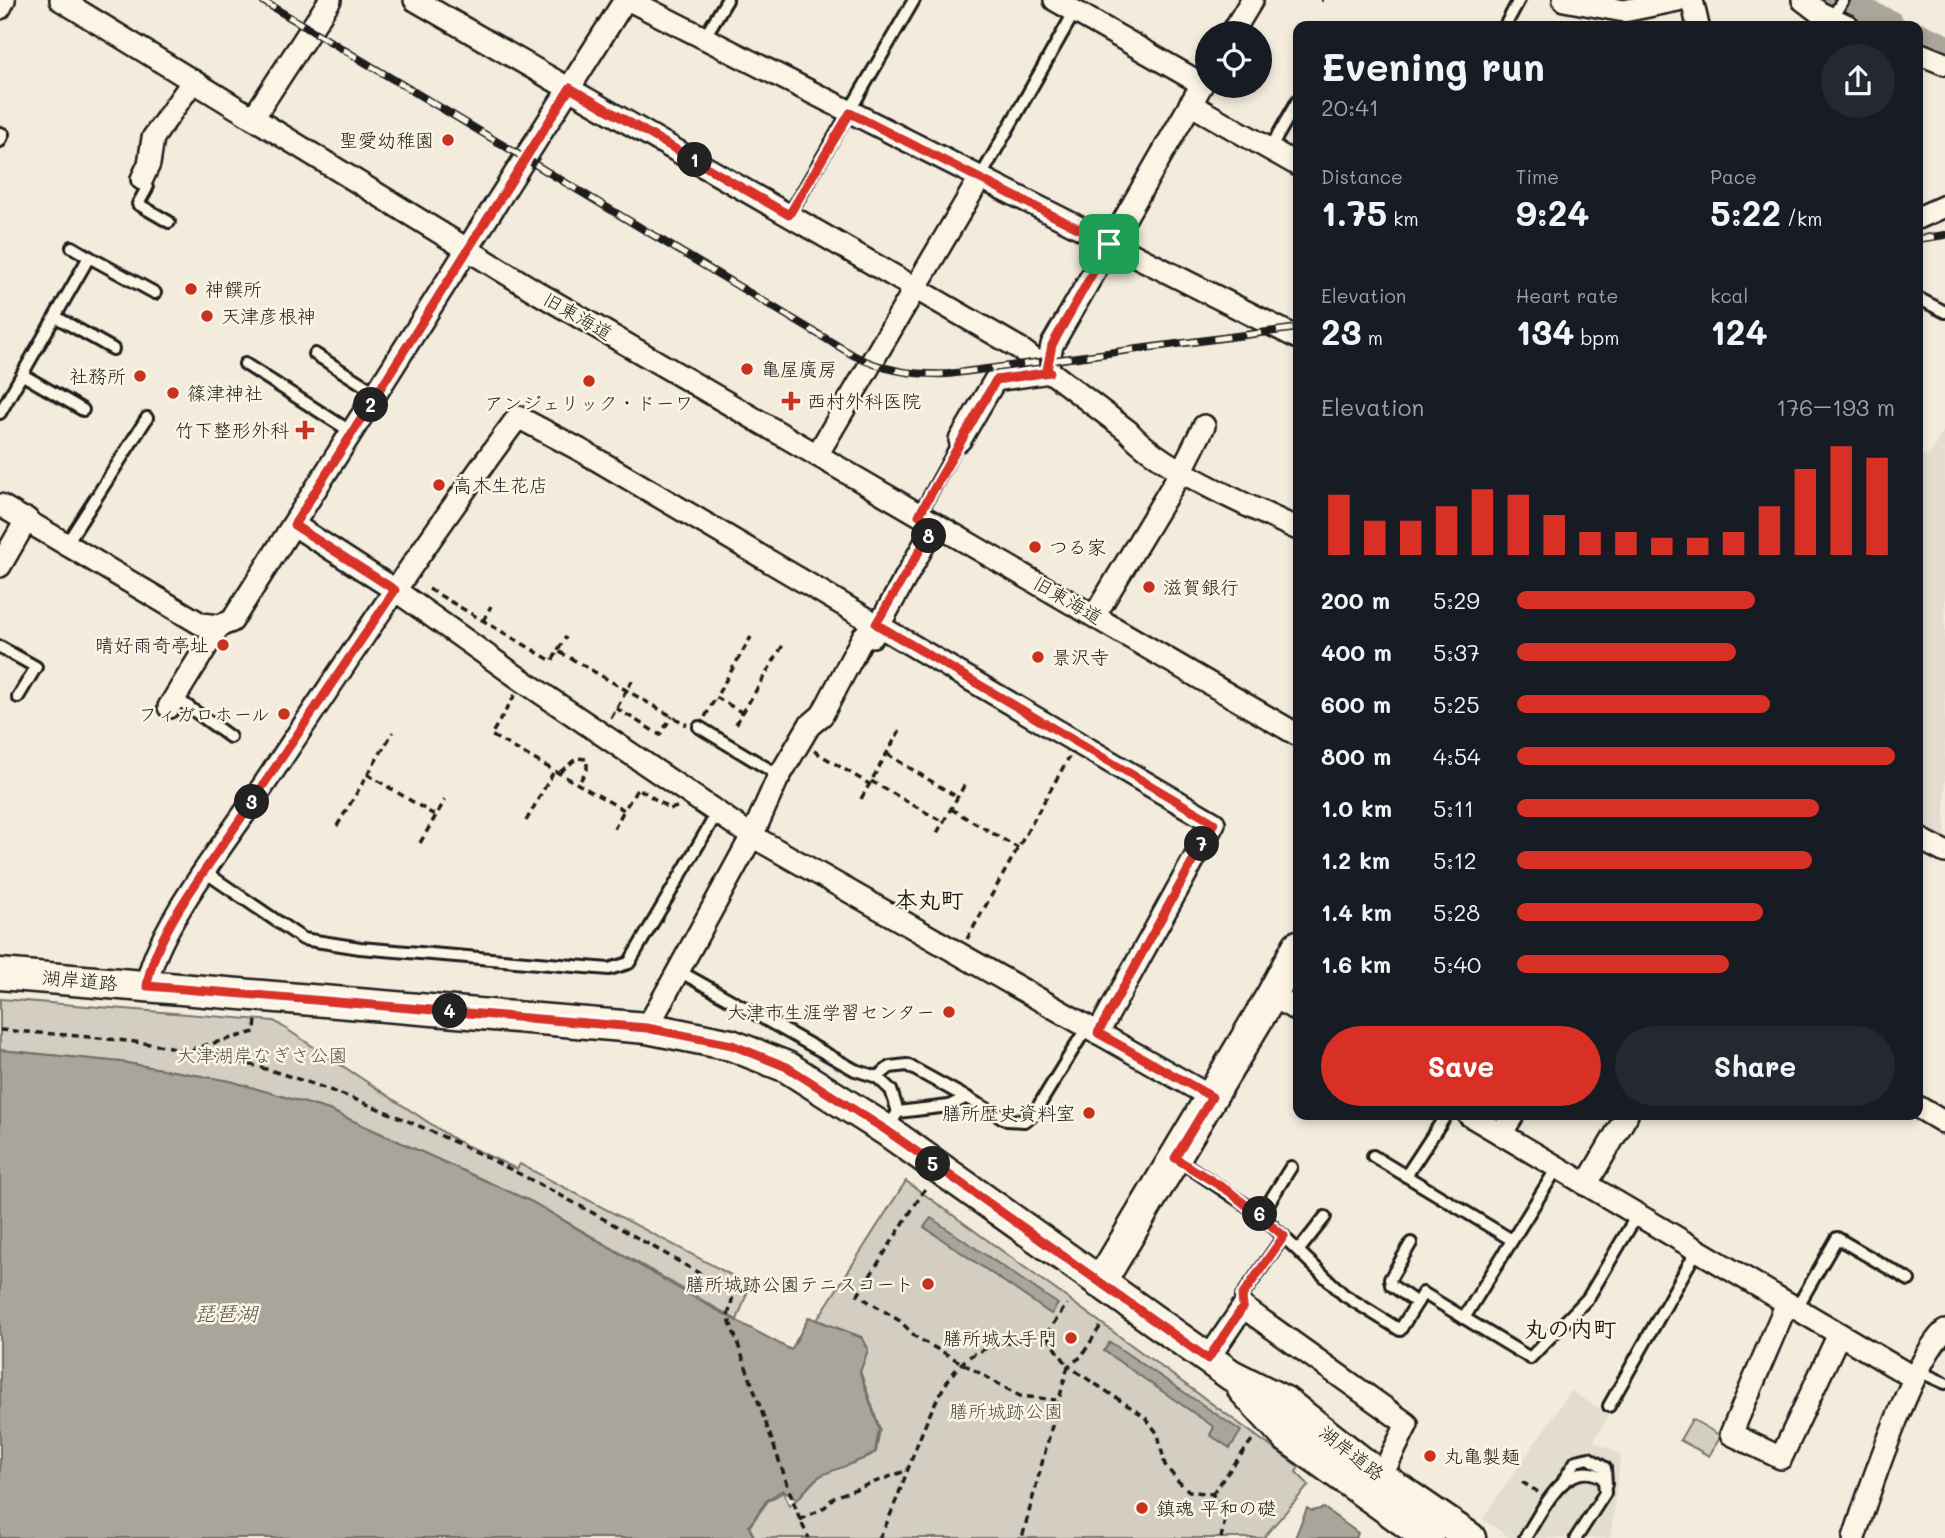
<!DOCTYPE html>
<meta charset="utf-8">
<style>
:root{--surface:#171b24;--page:#242831;--text:#f1f3f6;--muted:#9ea1a6;--accent:#d93025}
body{margin:0;font-family:Mali,"Klee One",sans-serif;background:var(--page);color:var(--text);height:100vh;display:flex;flex-direction:column;font-size:26px;white-space:nowrap}
*{box-sizing:border-box;margin:0}
p{font-size:23px;color:var(--muted)}
.icon{flex:none;width:38px;height:38px;fill:none;stroke:currentColor;stroke-width:2;stroke-linecap:round;stroke-linejoin:round}
.map{position:relative;flex:1;overflow:hidden}
.sheet{position:absolute;left:1293px;top:21px;width:630px;height:1099px;display:flex;flex-direction:column;background:var(--surface);border-radius:14px;box-shadow:0 4px 10px #0003}
.sheet>*{flex:none}
.fabs{position:absolute;left:1195px;top:21px;display:grid;gap:14px}
.fabs a{display:grid;place-items:center;width:77px;height:77px;border-radius:50%;background:var(--surface);box-shadow:0 4px 10px #0003;font-size:35px}
.pin{position:absolute;display:grid;place-items:center;width:60px;height:60px;color:#fff;margin:-30px;border-radius:14px;box-shadow:0 4px 10px #0006}
.km{position:absolute;width:35px;height:35px;margin:-18px;border-radius:50%;background:#222;color:#fff;font-size:19px;line-height:35px;text-align:center}
.round{display:grid;place-items:center;flex:none;width:74px;height:74px;border-radius:37px;background:var(--page)}
.summary{display:flex;align-items:center;justify-content:space-between;height:119px;padding:0 28px}
h1{font-size:38px;font-weight:700;line-height:52px}
.metrics{display:grid;grid-template-columns:repeat(3,1fr);gap:10px;height:119px;padding:7px 28px}
.metrics div{display:grid;align-content:center}
.metrics b{font-size:35px;font-weight:700}
.metrics small{font-size:19px;font-weight:400}
.metrics p{font-size:19px}
.chart{height:196px;padding:14px 28px}
.chart p{display:flex;justify-content:space-between}
.chart svg{width:100%;height:126px;margin-top:7px;stroke:var(--accent);stroke-width:6}
.primary-button{display:flex;gap:14px;margin-top:auto;padding:14px 28px}
.primary-button a{flex:1;height:80px;border-radius:42px;background:var(--accent);color:#fff;font-size:28px;font-weight:700;line-height:80px;text-align:center}
.primary-button a+a{background:var(--page);color:var(--text)}
ul{padding:0 28px;list-style:none;font-size:23px}
li{display:grid;grid-template-columns:112px 84px 1fr;align-items:center;height:52px}
li i{height:18px;border-radius:9px;background:var(--accent)}
.map>svg:first-child{display:block}
.built{fill:#e3ddcf}
.green{fill:#d3cec1;stroke:#78756e;stroke-width:2}
.water{fill:#aaa59b;stroke:#716e68;stroke-width:2}
.lines{fill:none;stroke-linecap:round;stroke-linejoin:round}
.river{stroke:#aaa59b;stroke-width:32}
.lane-casing{stroke:#1c1c1c;stroke-width:16}
.street-casing{stroke:#1c1c1c;stroke-width:26}
.secondary-casing{stroke:#1c1c1c;stroke-width:35}
.path{stroke:#1c1c1c;stroke-width:3.5;stroke-dasharray:7 5;stroke-linecap:butt}
.lane{stroke:#fcf5e5;stroke-width:10}
.street{stroke:#fcf5e5;stroke-width:21}
.secondary{stroke:#fcf5e5;stroke-width:30}
.rail-casing{stroke:#1c1c1c;stroke-width:8}
.rail{stroke:#fcf5e5;stroke-width:5;stroke-dasharray:16;stroke-linecap:butt}
.route-casing{stroke:#fff;stroke-width:14}
.route{stroke:#d93025;stroke-width:9}
.poi-dot{fill:#c8321e;stroke:#fcf5e5;stroke-width:2.5}
.labels{text-anchor:middle;stroke-width:5;stroke-linejoin:round;paint-order:stroke}
.poi-label{font-size:19px;fill:#1c1c1c;stroke:#fcf5e5;text-anchor:start}
.street-label{font-size:19px;fill:#1c1c1c;stroke:#fcf5e5}
.park-label{font-size:19px;fill:#53514e;stroke:#fcf5e5}
.water-label{font-size:21px;font-style:italic;fill:#55534f;stroke:#fcf5e5}
.quarter-label{font-size:23px;font-weight:bold;fill:#1c1c1c;stroke:#fcf5e5}
</style>
<div class="map">
<svg width="1945" height="1538" viewBox="0 0 1945 1538">
<rect width="100%" height="100%" fill="#f3ecdd"/>
<filter id="ink" filterUnits="userSpaceOnUse"><feTurbulence type="fractalNoise" baseFrequency=".0143" numOctaves="2"/><feDisplacementMap in="SourceGraphic" scale="14" xChannelSelector="R" yChannelSelector="G"/><feConvolveMatrix kernelMatrix="1 2 1 2 8 2 1 2 1" color-interpolation-filters="sRGB"/></filter>
<g filter="url(#ink)">
<g class="built">
<path d="M1945,428V845L1918,831V453L1928,458Z"/>
<path d="M1571,1391L1609,1414L1594,1441L1621,1455L1610,1538H1511L1482,1519Z"/>
</g>
<g class="green">
<path d="M0,999L274,1021L457,1141L517,1169L520,1164L750,1285L737,1320L532,1202L329,1110L230,1081L121,1062L0,1050Z"/>
<path d="M906,1181L1299,1467L1296,1472L1309,1485L1263,1538H755L749,1527L768,1501L784,1492L789,1506C798,1500 815,1479 820,1476C838,1466 859,1464 876,1452L880,1429L860,1371L868,1348L862,1337L817,1320Z"/>
<path d="M1692,1419L1721,1436L1709,1456L1680,1440Z"/>
</g>
<g class="water">
<path d="M0,1050L121,1062L230,1081L329,1110L532,1202L700,1301L791,1350L809,1317L862,1338L868,1350L860,1372L879,1429L875,1452C859,1463 840,1467 822,1475C812,1479 806,1492 797,1499L783,1490L767,1500L749,1526L754,1538H0Z"/>
<path d="M931,1218L1058,1304L1051,1314L924,1227Z"/>
<path d="M1110,1342L1241,1431L1230,1448L1210,1435L1214,1427L1104,1351Z"/>
<path d="M1307,1508L1312,1511L1324,1508L1358,1533L1356,1538H1295Z"/>
</g>
<g class="lines">
<g class="river">
<path d="M1834,0L1889,26"/>
<path d="M1918,38L1945,50"/>
</g>
<defs>
<g id="lane">
<path d="M1831,19L1843,0"/>
<path d="M1505,26L1519,0"/>
<path d="M704,38L727,0"/>
<path d="M0,133L3,134L0,141"/>
<path d="M1270,149L1298,100"/>
<path d="M980,178L1075,11"/>
<path d="M142,179L147,188L138,204L169,222"/>
<path d="M789,215L914,0"/>
<path d="M72,247L89,257"/>
<path d="M1918,298L1945,312"/>
<path d="M56,317L113,349"/>
<path d="M315,354L378,394"/>
<path d="M245,364L353,433"/>
<path d="M23,375L83,410"/>
<path d="M0,413L89,257L155,293"/>
<path d="M919,515L960,440"/>
<path d="M67,543L147,418"/>
<path d="M0,647L36,667L18,697"/>
<path d="M175,697L230,737"/>
<path d="M699,727L780,776"/>
<path d="M205,872L303,939L360,948L609,969L629,963L717,813"/>
<path d="M679,971L855,1070L877,1077L890,1067L907,1065L1007,1120L1024,1121L1033,1115L1087,1027"/>
<path d="M877,1077L891,1090L898,1112"/>
<path d="M888,1128L898,1112L949,1106L967,1097"/>
<path d="M1373,1156L1512,1240"/>
<path d="M1177,1159L1261,1215L1344,1295L1400,1330L1423,1293L1530,1358L1588,1298L1637,1215"/>
<path d="M1406,1176L1446,1115"/>
<path d="M1261,1215L1291,1167"/>
<path d="M1411,1243L1390,1279L1391,1285L1417,1303"/>
<path d="M1299,1250L1325,1217"/>
<path d="M1243,1307L1242,1296L1284,1236"/>
<path d="M1796,1309L1837,1238L1909,1280"/>
<path d="M1464,1318L1557,1168"/>
<path d="M1918,1371L1945,1383"/>
<path d="M1609,1406L1697,1250"/>
<path d="M1564,1480L1576,1461L1589,1458L1605,1468L1606,1484"/>
<path d="M1525,1538C1541,1513 1567,1453 1604,1479L1605,1493L1576,1538"/>
</g>
<g id="street">
<path d="M61,0L540,294L1298,735"/>
<path d="M415,0L1019,348L1128,431C1161,469 1251,507 1298,529"/>
<path d="M629,0L1298,338"/>
<path d="M1055,0L1202,84"/>
<path d="M1564,0L1624,11L1678,0"/>
<path d="M1692,0L1698,26"/>
<path d="M1803,0L1820,13L1848,26"/>
<path d="M0,8L4,0"/>
<path d="M1232,33L1252,0"/>
<path d="M1918,53L1945,64"/>
<path d="M1190,104L1298,165"/>
<path d="M253,118L330,0"/>
<path d="M142,179L149,164L153,138L193,81"/>
<path d="M1918,218L1945,206"/>
<path d="M1047,370L1052,345L1208,74"/>
<path d="M960,440L995,380L1050,372"/>
<path d="M817,455L980,178"/>
<path d="M0,505L201,624L219,626L232,621L625,0"/>
<path d="M294,525L395,590L516,676L752,836L1211,1097"/>
<path d="M0,566L27,519"/>
<path d="M1095,615L1182,470L1204,426"/>
<path d="M873,636L935,525"/>
<path d="M169,707L219,626"/>
<path d="M1918,838L1945,852"/>
<path d="M147,986C153,934 224,844 255,798C341,670 426,541 518,417L582,451L1214,823L1098,1033"/>
<path d="M1272,995L1298,1011"/>
<path d="M647,1028L752,836L777,780L809,726L822,715L863,637L876,624"/>
<path d="M1918,1107L1945,1123"/>
<path d="M1469,1115L1914,1378"/>
<path d="M1501,1134L1513,1115"/>
<path d="M1586,1185L1627,1115"/>
<path d="M1787,1303L1731,1434L1781,1458L1839,1334"/>
<path d="M1208,1359L1243,1307L1407,1424L1381,1477"/>
<path d="M1854,1538C1867,1497 1915,1354 1945,1331"/>
</g>
<g id="secondary">
<path d="M0,974L647,1028L731,1045L787,1067L886,1130L1231,1375L1285,1402L1381,1477L1470,1538"/>
<path d="M1100,1283L1272,995L1298,946"/>
<path d="M1243,1389L1287,1437L1428,1538"/>
</g>
</defs>
<use href="#lane" class="lane-casing"/>
<use href="#street" class="street-casing"/>
<use href="#secondary" class="secondary-casing"/>
<g class="path">
<path d="M1321,0H1323"/>
<path d="M429,589L552,661L558,651L687,725"/>
<path d="M483,621L491,606"/>
<path d="M558,650L566,637"/>
<path d="M515,695L491,735L624,810L638,788L670,809L677,807"/>
<path d="M616,708L660,735L672,716"/>
<path d="M743,713L716,697L751,637"/>
<path d="M705,717L716,697"/>
<path d="M611,718L633,679"/>
<path d="M736,724L783,645"/>
<path d="M814,751L869,784"/>
<path d="M887,754L957,797"/>
<path d="M560,772L577,758L587,759V769L579,783"/>
<path d="M367,774L436,816"/>
<path d="M871,781L943,822"/>
<path d="M861,799L900,730"/>
<path d="M951,809L1018,848"/>
<path d="M526,821L554,771"/>
<path d="M337,826L393,732"/>
<path d="M614,829L624,810"/>
<path d="M937,833L965,784"/>
<path d="M420,843L445,800"/>
<path d="M967,939L1069,757"/>
<path d="M0,1030C80,1036 163,1041 241,1062C415,1109 573,1200 728,1290L733,1296L728,1316L800,1520L809,1538"/>
<path d="M193,1053L195,1048L255,1032L256,1018"/>
<path d="M925,1189L858,1295L900,1321L916,1337L1020,1396L1056,1400"/>
<path d="M1100,1327L1081,1357L1068,1366L1144,1416L1158,1434L1165,1465L1177,1480L1189,1491L1212,1494L1227,1510L1221,1538"/>
<path d="M1046,1334L1067,1304"/>
<path d="M1522,1482L1538,1492"/>
<path d="M1212,1494L1255,1436"/>
<path d="M800,1520L825,1507L834,1497L908,1470"/>
<path d="M879,1538C906,1492 929,1379 974,1354C994,1343 1024,1340 1046,1334L1068,1366L1022,1538"/>
</g>
<use href="#lane" class="lane"/>
<use href="#street" class="street"/>
<use href="#secondary" class="secondary"/>
<defs>
<g id="rail">
<path d="M261,0L853,355C884,371 913,375 948,374L1298,328"/>
<path d="M1918,239L1945,235"/>
</g>
</defs>
<use href="#rail" class="rail-casing"/>
<use href="#rail" class="rail"/>
</g>
</g>
<g class="lines" filter="url(#ink)">
<defs>
<path id="route" d="M570,88L789,215L850,113L1109,244L1052,345L1047,370L1050,372L996,380L919,515L935,525L876,624L1214,823L1098,1033L1212,1097L1175,1158L1230,1192L1284,1236L1242,1296L1243,1307L1208,1359L886,1130L787,1067L732,1045L647,1028L147,986C153,936 208,867 237,824C290,746 342,668 395,590L294,525Z"/>
</defs>
<use href="#route" class="route-casing"/>
<use href="#route" class="route"/>
</g>
<g class="poi-dot">
<circle cx="448" cy="140" r="7"/>
<circle cx="191" cy="289" r="7"/>
<circle cx="207" cy="316" r="7"/>
<circle cx="747" cy="369" r="7"/>
<circle cx="140" cy="376" r="7"/>
<circle cx="589" cy="381" r="7"/>
<circle cx="173" cy="393" r="7"/>
<path d="M787.5 390.5h7v7h7v7h-7v7h-7v-7h-7v-7h7z"/>
<path d="M301.5 419.5h7v7h7v7h-7v7h-7v-7h-7v-7h7z"/>
<circle cx="439" cy="485" r="7"/>
<circle cx="1035" cy="547" r="7"/>
<circle cx="1149" cy="587" r="7"/>
<circle cx="223" cy="645" r="7"/>
<circle cx="1038" cy="657" r="7"/>
<circle cx="284" cy="714" r="7"/>
<circle cx="949" cy="1012" r="7"/>
<circle cx="1089" cy="1113" r="7"/>
<circle cx="928" cy="1284" r="7"/>
<circle cx="1071" cy="1338" r="7"/>
<circle cx="1430" cy="1456" r="7"/>
<circle cx="1142" cy="1508" r="7"/>
</g>
<g class="labels">
<g class="poi-label">
<text x="434" y="147" text-anchor="end">聖愛幼稚園</text>
<text x="205" y="296">神饌所</text>
<text x="221" y="323">天津彦根神</text>
<text x="761" y="376">亀屋廣房</text>
<text x="126" y="383" text-anchor="end">社務所</text>
<text x="187" y="400">篠津神社</text>
<text x="807" y="408">西村外科医院</text>
<text x="589" y="410" text-anchor="middle">アンジェリック・ドーワ</text>
<text x="289" y="437" text-anchor="end">竹下整形外科</text>
<text x="453" y="492">高木生花店</text>
<text x="1049" y="554">つる家</text>
<text x="1163" y="594">滋賀銀行</text>
<text x="209" y="652" text-anchor="end">晴好雨奇亭址</text>
<text x="1052" y="664">景沢寺</text>
<text x="270" y="721" text-anchor="end">フィガロホール</text>
<text x="935" y="1019" text-anchor="end">大津市生涯学習センター</text>
<text x="1075" y="1120" text-anchor="end">膳所歴史資料室</text>
<text x="914" y="1291" text-anchor="end">膳所城跡公園テニスコート</text>
<text x="1057" y="1345" text-anchor="end">膳所城大手門</text>
<text x="1444" y="1463">丸亀製麺</text>
<text x="1156" y="1515">鎮魂 平和の礎</text>
</g>
<g class="street-label">
<text transform="translate(578 316) rotate(30)" y="7">旧東海道</text>
<text transform="translate(1068 600) rotate(30)" y="7">旧東海道</text>
<text transform="translate(80 980) rotate(5)" y="7">湖岸道路</text>
<text transform="translate(1352 1453) rotate(38)" y="7">湖岸道路</text>
</g>
<g class="park-label">
<text x="262" y="1062">大津湖岸なぎさ公園</text>
<text x="1006" y="1418">膳所城跡公園</text>
</g>
<g class="water-label">
<text x="226" y="1321">琵琶湖</text>
</g>
<g class="quarter-label">
<text x="929" y="908">本丸町</text>
<text x="1570" y="1337">丸の内町</text>
</g>
</g>
</svg>
<div class="fabs">
<a><svg class="icon" aria-label="locate" viewBox="0 0 24 24"><circle cx="12" cy="12" r="6"/><path d="M12 2v4M12 18v4M2 12h4M18 12h4"/></svg></a>
</div>
<div class="pin" style="left:1109px;top:244px;background:#1e9e55"><svg class="icon" aria-label="arrive" viewBox="0 0 24 24"><path d="M6 21V4h12l-3 4 3 4H6"/></svg></div>
<b class="km" style="left:695px;top:160px">1</b>
<b class="km" style="left:371px;top:405px">2</b>
<b class="km" style="left:252px;top:802px">3</b>
<b class="km" style="left:450px;top:1011px">4</b>
<b class="km" style="left:933px;top:1164px">5</b>
<b class="km" style="left:1260px;top:1214px">6</b>
<b class="km" style="left:1202px;top:844px">7</b>
<b class="km" style="left:929px;top:536px">8</b>
<section class="sheet">
<div class="summary"><div><h1>Evening run</h1><p>20:41</p></div><a class="round"><svg class="icon" aria-label="share" viewBox="0 0 24 24"><path d="M12 15V3M7 8l5-5 5 5M5 13v7h14v-7"/></svg></a></div>
<div class="metrics">
<div><p>Distance</p><b>1.75<small> km</small></b></div>
<div><p>Time</p><b>9:24</b></div>
<div><p>Pace</p><b>5:22<small> /km</small></b></div>
</div>
<div class="metrics">
<div><p>Elevation</p><b>23<small> m</small></b></div>
<div><p>Heart rate</p><b>134<small> bpm</small></b></div>
<div><p>kcal</p><b>124</b></div>
</div>
<div class="chart"><p><span>Elevation</span>176–193 m</p>
<svg viewBox="0 0 160 44" preserveAspectRatio="none"><path d="M5 44V23M15 44V32M25 44V32M35 44V27M45 44V21M55 44V23M65 44V30M75 44V36M85 44V36M95 44V38M105 44V38M115 44V36M125 44V27M135 44V14M145 44V6M155 44V10"/></svg>
</div>
<ul>
<li><b>200 m</b>5:29<i style="width:63%"></i></li>
<li><b>400 m</b>5:37<i style="width:58%"></i></li>
<li><b>600 m</b>5:25<i style="width:67%"></i></li>
<li><b>800 m</b>4:54<i style="width:100%"></i></li>
<li><b>1.0 km</b>5:11<i style="width:80%"></i></li>
<li><b>1.2 km</b>5:12<i style="width:78%"></i></li>
<li><b>1.4 km</b>5:28<i style="width:65%"></i></li>
<li><b>1.6 km</b>5:40<i style="width:56%"></i></li>
</ul>
<div class="primary-button"><a>Save</a><a>Share</a></div>
</section>
</div>
